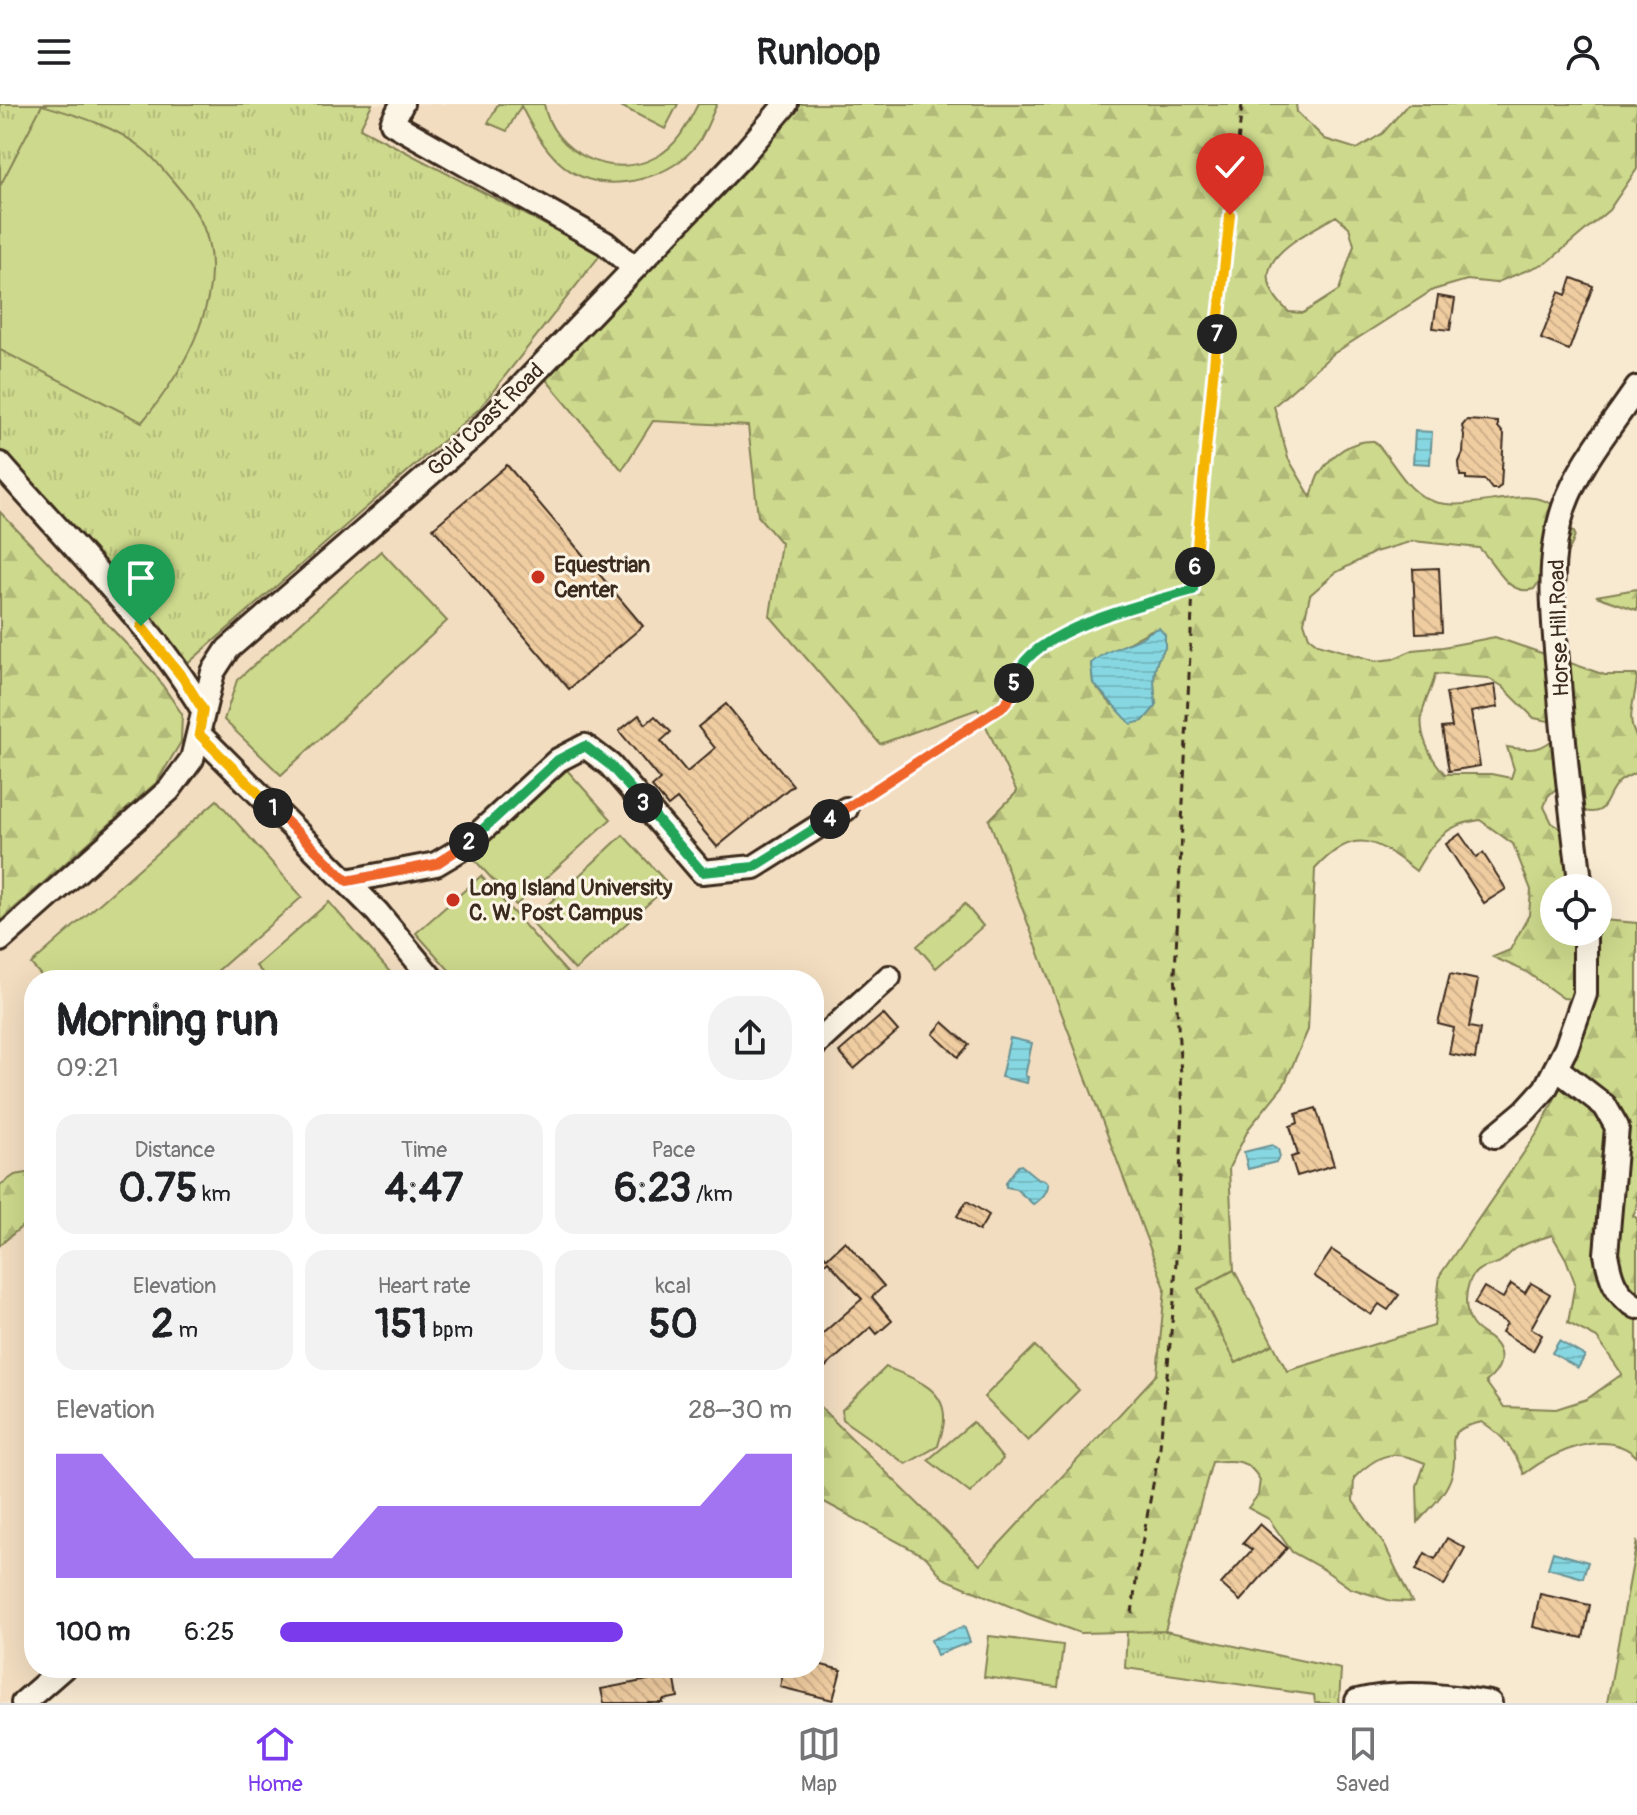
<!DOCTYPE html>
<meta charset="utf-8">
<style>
:root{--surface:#fff;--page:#f2f2f2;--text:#202124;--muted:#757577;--line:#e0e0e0;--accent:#7c3aed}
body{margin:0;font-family:Pangolin,sans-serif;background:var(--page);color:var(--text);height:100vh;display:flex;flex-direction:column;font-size:30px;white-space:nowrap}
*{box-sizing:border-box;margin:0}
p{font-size:26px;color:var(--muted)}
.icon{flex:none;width:44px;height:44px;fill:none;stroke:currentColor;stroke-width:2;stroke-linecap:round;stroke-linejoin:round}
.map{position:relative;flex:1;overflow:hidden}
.side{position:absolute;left:24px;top:866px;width:800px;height:708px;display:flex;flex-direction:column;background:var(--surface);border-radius:32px;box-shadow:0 8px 32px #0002}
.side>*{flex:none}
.tools{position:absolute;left:1540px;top:770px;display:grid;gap:16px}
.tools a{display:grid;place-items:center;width:72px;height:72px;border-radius:50%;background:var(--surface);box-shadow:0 8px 32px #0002;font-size:40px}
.pin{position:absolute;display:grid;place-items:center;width:68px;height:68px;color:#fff;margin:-82px -34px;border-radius:50% 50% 50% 0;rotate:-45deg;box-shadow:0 0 8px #0007}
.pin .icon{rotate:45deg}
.km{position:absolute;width:40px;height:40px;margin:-20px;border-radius:50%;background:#222;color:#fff;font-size:22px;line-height:40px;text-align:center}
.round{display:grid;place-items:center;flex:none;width:84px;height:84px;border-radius:32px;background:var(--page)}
.summary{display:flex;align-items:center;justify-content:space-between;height:136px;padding:0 32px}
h1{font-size:44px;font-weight:700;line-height:60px}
.stats{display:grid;grid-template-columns:repeat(3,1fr);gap:12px;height:136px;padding:8px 32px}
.stats div{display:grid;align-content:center;border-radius:20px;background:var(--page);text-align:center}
.stats b{font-size:40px;font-weight:700}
.stats small{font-size:22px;font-weight:400}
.stats p{font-size:22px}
.chart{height:224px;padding:16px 32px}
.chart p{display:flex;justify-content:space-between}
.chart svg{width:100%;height:144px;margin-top:8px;fill:var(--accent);opacity:.7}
ul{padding:0 32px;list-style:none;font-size:26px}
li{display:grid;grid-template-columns:128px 96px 1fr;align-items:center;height:60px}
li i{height:20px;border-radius:10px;background:var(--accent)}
header{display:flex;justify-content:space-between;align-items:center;height:104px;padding:0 32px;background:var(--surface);font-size:36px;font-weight:700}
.menu{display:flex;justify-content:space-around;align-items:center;height:112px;border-top:2px solid var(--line);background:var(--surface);font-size:22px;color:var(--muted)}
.menu a{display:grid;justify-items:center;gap:4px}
.menu .active{color:var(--accent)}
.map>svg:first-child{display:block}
.built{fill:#f2ddc0}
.grass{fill:url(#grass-tufts);stroke:#848255;stroke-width:2}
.forest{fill:url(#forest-firs);stroke:#848255;stroke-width:2;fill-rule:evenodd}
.garden{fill:#cdd98c;stroke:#848255;stroke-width:2}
.water{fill:url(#water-rules);stroke:#699294;stroke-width:2}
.building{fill:url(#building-back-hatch);stroke:#3b2a1e;stroke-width:2}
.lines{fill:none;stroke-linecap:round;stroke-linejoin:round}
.minor-casing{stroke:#3b2a1e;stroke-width:28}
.path{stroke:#3b2a1e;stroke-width:3;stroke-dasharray:8 6;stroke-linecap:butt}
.minor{stroke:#fcf5e5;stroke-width:22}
.split-1-casing{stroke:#fff;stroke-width:16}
.split-2-casing{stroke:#fff;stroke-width:16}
.split-3-casing{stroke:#fff;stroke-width:16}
.split-4-casing{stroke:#fff;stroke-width:16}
.split-5-casing{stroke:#fff;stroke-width:16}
.split-6-casing{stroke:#fff;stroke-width:16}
.split-7-casing{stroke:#fff;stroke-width:16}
.split-8-casing{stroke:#fff;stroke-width:16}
.split-1{stroke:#f5b400;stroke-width:10}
.split-2{stroke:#f0652b;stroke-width:10}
.split-3{stroke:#22a559;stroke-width:10}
.split-4{stroke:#22a559;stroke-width:10}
.split-5{stroke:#f0652b;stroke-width:10}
.split-6{stroke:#22a559;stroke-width:10}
.split-7{stroke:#f5b400;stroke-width:10}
.split-8{stroke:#f5b400;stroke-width:10}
.poi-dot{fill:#c8321e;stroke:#fcf5e5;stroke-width:3}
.labels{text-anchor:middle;stroke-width:6;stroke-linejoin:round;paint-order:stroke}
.street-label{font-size:22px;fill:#3b2a1e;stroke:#fcf5e5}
.poi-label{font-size:22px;font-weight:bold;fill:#3b2a1e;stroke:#fcf5e5;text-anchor:start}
</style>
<header><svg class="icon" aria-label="menu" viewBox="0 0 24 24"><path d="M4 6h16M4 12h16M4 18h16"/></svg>Runloop<svg class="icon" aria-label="person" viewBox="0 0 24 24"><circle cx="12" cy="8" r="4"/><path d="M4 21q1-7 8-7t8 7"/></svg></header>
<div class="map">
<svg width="1637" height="1599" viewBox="0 0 1637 1599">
<defs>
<pattern id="grass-tufts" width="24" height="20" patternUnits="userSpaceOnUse" patternTransform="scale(2)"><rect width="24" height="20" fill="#cdd98c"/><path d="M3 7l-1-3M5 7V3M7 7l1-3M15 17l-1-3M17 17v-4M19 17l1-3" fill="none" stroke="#b1ba78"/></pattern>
<pattern id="forest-firs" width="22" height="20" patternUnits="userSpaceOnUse" patternTransform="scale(2)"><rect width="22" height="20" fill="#cdd98c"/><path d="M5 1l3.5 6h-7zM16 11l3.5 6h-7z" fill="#b1ba78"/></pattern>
<pattern id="water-rules" width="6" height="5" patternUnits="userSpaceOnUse" patternTransform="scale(2)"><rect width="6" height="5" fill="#87d7e2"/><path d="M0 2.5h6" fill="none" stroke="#75b9c1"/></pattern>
<pattern id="building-back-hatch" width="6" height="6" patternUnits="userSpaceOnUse" patternTransform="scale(2)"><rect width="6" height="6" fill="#f0cda1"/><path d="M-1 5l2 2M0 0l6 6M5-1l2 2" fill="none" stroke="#cfb08a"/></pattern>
</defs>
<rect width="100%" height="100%" fill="#f8e9d1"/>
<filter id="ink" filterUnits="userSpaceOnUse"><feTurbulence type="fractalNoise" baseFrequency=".0125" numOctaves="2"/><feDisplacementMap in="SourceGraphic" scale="16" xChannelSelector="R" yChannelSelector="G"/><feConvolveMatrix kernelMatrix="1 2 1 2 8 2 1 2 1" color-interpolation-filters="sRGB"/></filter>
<g filter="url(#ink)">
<path class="built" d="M0,0H1255L1017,688L989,716L1165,1184L1157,1270L980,1461L814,1297V876H34V1564H63L23,1599H0Z"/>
<g class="grass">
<path d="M0,0H372L360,24L601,150L479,305L185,562L0,366Z"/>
<path d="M1127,1527H1165L1341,1565L1339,1599H1315L1314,1591L1125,1564Z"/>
</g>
<g class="forest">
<path d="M793,0H1296L1297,8L1325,35L1357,45L1383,29L1408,0H1637V65L1609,106L1548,158L1495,179L1467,176L1433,186L1333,250L1274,302L1288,354L1311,393C1314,386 1315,375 1320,369C1333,349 1352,336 1374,337C1395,357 1405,389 1435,398C1472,409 1528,378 1557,404C1564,410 1570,422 1575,430C1572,452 1546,466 1534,485C1506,493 1497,460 1479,444L1413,437L1375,448L1335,469L1310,491L1304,518L1309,533L1318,540L1376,557L1393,555L1413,546L1443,543L1495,533L1605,571H1637C1637,593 1624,614 1637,634V668C1632,671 1623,674 1619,678C1602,694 1611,716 1576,705L1560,681L1548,692L1544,703L1552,719L1563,726V746L1571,784H1554V828H1598V812L1603,816L1637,819V1102L1633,1112L1637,1114V1353C1606,1323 1553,1348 1524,1370C1515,1347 1503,1331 1482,1318C1436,1328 1461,1341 1452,1370C1447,1389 1431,1403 1418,1418L1417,1382L1425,1359C1393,1345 1379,1349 1354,1374L1353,1397L1385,1442L1412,1498L1391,1497L1350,1484L1323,1465L1292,1448L1269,1415L1248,1404L1258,1391L1260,1376C1248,1354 1234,1356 1212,1358L1165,1527L1080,1529L1028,1510L943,1474L926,1453L817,1394H814V1297L980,1461L1157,1270L1165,1184L989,716L1017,688L978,605L880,640L770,512L781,439L758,412L748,322L653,317L622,366L543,272ZM1336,112L1349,123L1354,141L1339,186L1303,209L1289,208C1236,160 1298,135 1336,112ZM1151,526L1165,544C1150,563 1154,580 1156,602L1112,601L1093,579L1091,560ZM1435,570L1488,574L1502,582L1534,614L1569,621C1546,643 1540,649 1507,643L1514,665L1511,674L1491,670H1445C1430,654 1417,629 1423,606C1426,593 1433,584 1435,570ZM1480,716L1513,740L1531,786L1529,811L1510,846L1493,853L1525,867L1563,894L1590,897L1554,996L1538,1028L1440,1171L1434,1222L1287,1267L1273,1240L1236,1259L1198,1185L1234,1166L1229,1064L1249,1024L1284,981L1308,926L1315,765C1355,722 1375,735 1416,767C1434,737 1443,721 1480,716ZM1552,1131L1566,1155L1575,1179L1568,1219L1597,1234L1622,1270L1587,1295L1556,1305L1504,1303L1486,1278C1500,1267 1507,1252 1493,1237C1487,1231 1478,1228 1473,1221C1463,1208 1464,1181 1475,1169C1482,1162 1490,1163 1498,1159C1505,1156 1510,1148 1517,1144C1528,1138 1541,1135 1552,1131Z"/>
<path d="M0,408L154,569L182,610L181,638L157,678L0,817Z"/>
<path d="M1637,485V506L1596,492Z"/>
<path d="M34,1068V1112L0,1141V1081L15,1071Z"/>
<path d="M1637,1437V1599H1607Z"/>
</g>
<g class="garden">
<path d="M498,0H544C552,49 613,77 656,53C678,41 687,21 698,0H717C711,12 706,28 698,39C683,59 664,69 641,75C577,91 547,55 521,2L507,27L488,19Z"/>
<path d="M617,0H678L665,25Z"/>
<path d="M42,1C76,11 115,22 143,45C154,53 163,66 172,76C184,90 196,105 203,122C230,188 184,268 142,318L0,246V82Z"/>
<path d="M381,447L447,517L281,671L224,616L237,576Z"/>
<path d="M567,666L611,715L516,801L472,753Z"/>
<path d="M217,696L302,793L207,876H45L31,860Z"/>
<path d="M623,731L669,781L575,866L530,817Z"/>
<path d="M481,772L568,870L561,876H458L416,829Z"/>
<path d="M329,798L397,876H269L256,862Z"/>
<path d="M965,800L983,822L936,864L917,842Z"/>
<path d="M1234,1166L1273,1240L1236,1259L1198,1185Z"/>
<path d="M1035,1242L1079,1286L1028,1337L984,1293Z"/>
<path d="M886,1263C910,1273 946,1283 944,1316C944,1324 940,1334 938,1342L906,1360L843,1316L842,1306Z"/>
<path d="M973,1318L1003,1355L970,1389L928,1356Z"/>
<path d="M989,1532L1063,1541L1058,1583L984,1573Z"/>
</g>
<g class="water">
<path d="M1415,327L1432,328L1430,360L1413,359Z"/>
<path d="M1159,524L1165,531V544C1150,563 1154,580 1156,602L1143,617L1131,620L1093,579L1091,559C1105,547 1120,543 1137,536C1145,532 1150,526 1159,524Z"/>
<path d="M1010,934L1032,939L1025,972L1028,973L1027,979L1001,973Z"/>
<path d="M1272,1041L1278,1045L1280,1053L1276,1058L1248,1065L1244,1048Z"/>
<path d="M1021,1061L1039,1076L1043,1075L1048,1079C1049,1087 1040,1097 1033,1100L1016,1085L1006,1083V1078L1018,1062Z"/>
<path d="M1559,1237L1585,1252L1578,1264L1552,1249Z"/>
<path d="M1553,1448L1588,1458L1583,1474L1548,1464Z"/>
<path d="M964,1522L970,1538L937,1551L931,1536Z"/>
</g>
<g class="building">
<path d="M1572,174L1593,182L1569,246L1541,235L1559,188L1566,191Z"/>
<path d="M1438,192L1455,195L1450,226L1433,224Z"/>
<path d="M1467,316L1498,318V323L1504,330L1501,382L1497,385H1492L1485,376L1466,375V372H1460L1459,358L1463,349L1464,331L1462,322Z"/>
<path d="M507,361L643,522L569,585L433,424Z"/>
<path d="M1439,464L1442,528L1416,529L1413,465Z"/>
<path d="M1495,581L1498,603L1471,608L1480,662L1449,667L1442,624L1452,623L1446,589Z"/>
<path d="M726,600L793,681L717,743L677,695L668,702L652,683L660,676L619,627L639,611L646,620L655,612L671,628L661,637L687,668L715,644L698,623Z"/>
<path d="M1460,730L1476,753L1483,749L1506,785L1484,799L1446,740Z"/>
<path d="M1450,870L1478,876L1469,923L1480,925L1475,955L1449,950L1454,924L1438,920Z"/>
<path d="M883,910L898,927L854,965L839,948Z"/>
<path d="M943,918L969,941L958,953L933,930Z"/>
<path d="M1316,1004L1334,1061L1297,1072L1291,1053L1298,1051L1290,1022L1298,1019L1296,1010Z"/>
<path d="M967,1097L989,1111L979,1127L957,1112Z"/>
<path d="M845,1137L884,1182L872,1193L892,1217L877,1230L871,1223L814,1273V1237L862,1195L828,1157L814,1169V1139L827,1154Z"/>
<path d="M1332,1146L1399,1191L1388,1206L1379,1200L1371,1211L1314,1172Z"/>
<path d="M1531,1179L1550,1190L1531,1224L1542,1231L1533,1247L1502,1228L1507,1219L1474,1200L1484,1183L1503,1194L1511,1180L1525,1189Z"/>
<path d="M1260,1420L1287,1444L1240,1497L1221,1480L1252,1446L1243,1439Z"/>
<path d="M1447,1434L1465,1444L1444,1482L1416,1466L1425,1449L1435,1455Z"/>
<path d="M1540,1490L1590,1501L1583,1534L1533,1523Z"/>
<path d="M814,1559L841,1566L833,1596L780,1583L784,1564L809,1568L810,1564H814Z"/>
<path d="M674,1571L678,1593L663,1596V1599H604L601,1585Z"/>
</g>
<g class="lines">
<defs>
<g id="minor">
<path d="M402,0L392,19L605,139L633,163"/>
<path d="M0,360C68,438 150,518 203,606"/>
<path d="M199,630L377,808L433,876"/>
<path d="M347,777L436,760L463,744L558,656L585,642L610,661L702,768L754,763L846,705"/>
<path d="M1581,784C1572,715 1564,647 1559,578C1554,520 1545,459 1564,403C1580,358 1611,323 1637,284"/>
<path d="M0,836L169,686L192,655L213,568L228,545L475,331L740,54L786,0"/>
<path d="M814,942L889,873"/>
<path d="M1556,964L1605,1002L1617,1023L1606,1150C1610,1173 1615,1191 1637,1203"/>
<path d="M1495,1032L1525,1007L1545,985L1566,944L1585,890V828"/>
<path d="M1357,1597C1402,1586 1445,1592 1490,1599"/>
<path d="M23,1599L63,1564"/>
</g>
</defs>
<use href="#minor" class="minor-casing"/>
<g class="path">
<path d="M862,694L1003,602C1015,587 1013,568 1028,554C1067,515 1141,501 1193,486L1242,0"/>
<path d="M1132,1510L1138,1461L1160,1343L1174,1198L1183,1006L1175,869L1193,486"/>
</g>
<use href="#minor" class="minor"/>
</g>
</g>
<g class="lines" filter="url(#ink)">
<defs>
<path id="split-1" d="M141,522L183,574L203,606L199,630L273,704"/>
<path id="split-2" d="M273,704L347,777L436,760L469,738"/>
<path id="split-3" d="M469,738L558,656L585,642L610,661L643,699"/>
<path id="split-4" d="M643,699L702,768L754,763L830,715"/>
<path id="split-5" d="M830,715L1003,602L1012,591L1014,579"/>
<path id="split-6" d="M1014,579C1023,526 1149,499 1193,486L1195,463"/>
<path id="split-7" d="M1195,463L1217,230"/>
<path id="split-8" d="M1217,230L1230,111"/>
</defs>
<use href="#split-1" class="split-1-casing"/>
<use href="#split-2" class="split-2-casing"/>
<use href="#split-3" class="split-3-casing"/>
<use href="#split-4" class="split-4-casing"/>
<use href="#split-5" class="split-5-casing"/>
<use href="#split-6" class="split-6-casing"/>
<use href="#split-7" class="split-7-casing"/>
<use href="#split-8" class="split-8-casing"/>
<use href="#split-1" class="split-1"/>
<use href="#split-2" class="split-2"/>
<use href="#split-3" class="split-3"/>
<use href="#split-4" class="split-4"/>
<use href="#split-5" class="split-5"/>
<use href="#split-6" class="split-6"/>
<use href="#split-7" class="split-7"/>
<use href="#split-8" class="split-8"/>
</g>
<g class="poi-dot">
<circle cx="538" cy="473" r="8"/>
<circle cx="453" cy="796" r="8"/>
</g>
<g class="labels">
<g class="street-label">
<text transform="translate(485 315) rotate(-44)" y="8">Gold Coast Road</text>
<text transform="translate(1558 524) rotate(-92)" y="8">Horse Hill Road</text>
</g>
<g class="poi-label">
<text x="554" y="468">Equestrian<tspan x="554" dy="25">Center</tspan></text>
<text x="469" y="791">Long Island University<tspan x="469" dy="25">C. W. Post Campus</tspan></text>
</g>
</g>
</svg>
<div class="tools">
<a><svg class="icon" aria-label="locate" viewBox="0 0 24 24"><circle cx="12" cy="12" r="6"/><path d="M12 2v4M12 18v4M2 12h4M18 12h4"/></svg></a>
</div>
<div class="pin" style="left:141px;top:522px;background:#1e9e55"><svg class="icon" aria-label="arrive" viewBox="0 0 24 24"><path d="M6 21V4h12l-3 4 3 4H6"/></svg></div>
<div class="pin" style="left:1230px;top:111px;background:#d93025"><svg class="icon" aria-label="check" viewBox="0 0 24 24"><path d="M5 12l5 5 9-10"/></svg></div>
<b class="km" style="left:273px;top:704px">1</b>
<b class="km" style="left:469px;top:738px">2</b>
<b class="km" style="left:643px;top:699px">3</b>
<b class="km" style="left:830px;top:715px">4</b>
<b class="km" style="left:1014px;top:579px">5</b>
<b class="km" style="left:1195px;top:463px">6</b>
<b class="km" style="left:1217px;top:230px">7</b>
<section class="side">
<div class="summary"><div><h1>Morning run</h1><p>09:21</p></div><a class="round"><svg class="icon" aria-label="share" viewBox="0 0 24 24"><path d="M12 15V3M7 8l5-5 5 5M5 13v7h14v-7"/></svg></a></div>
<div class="stats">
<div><p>Distance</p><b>0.75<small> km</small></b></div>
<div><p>Time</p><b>4:47</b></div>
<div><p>Pace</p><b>6:23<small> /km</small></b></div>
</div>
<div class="stats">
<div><p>Elevation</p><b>2<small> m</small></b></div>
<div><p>Heart rate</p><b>151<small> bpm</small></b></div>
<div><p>kcal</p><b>50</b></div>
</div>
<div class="chart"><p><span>Elevation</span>28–30 m</p>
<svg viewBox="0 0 160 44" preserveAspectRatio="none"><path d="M0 44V6L10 6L20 22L30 38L40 38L50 38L60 38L70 22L80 22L90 22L100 22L110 22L120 22L130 22L140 22L150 6L160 6V44z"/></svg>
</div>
<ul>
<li><b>100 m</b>6:25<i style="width:67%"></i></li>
</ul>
</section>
</div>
<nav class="menu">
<a class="active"><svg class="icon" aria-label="home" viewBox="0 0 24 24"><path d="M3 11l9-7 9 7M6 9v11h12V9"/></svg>Home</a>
<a><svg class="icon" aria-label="map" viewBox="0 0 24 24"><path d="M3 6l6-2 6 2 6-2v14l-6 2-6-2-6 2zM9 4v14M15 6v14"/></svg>Map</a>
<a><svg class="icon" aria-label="saved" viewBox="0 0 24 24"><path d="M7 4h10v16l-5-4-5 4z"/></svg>Saved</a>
</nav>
